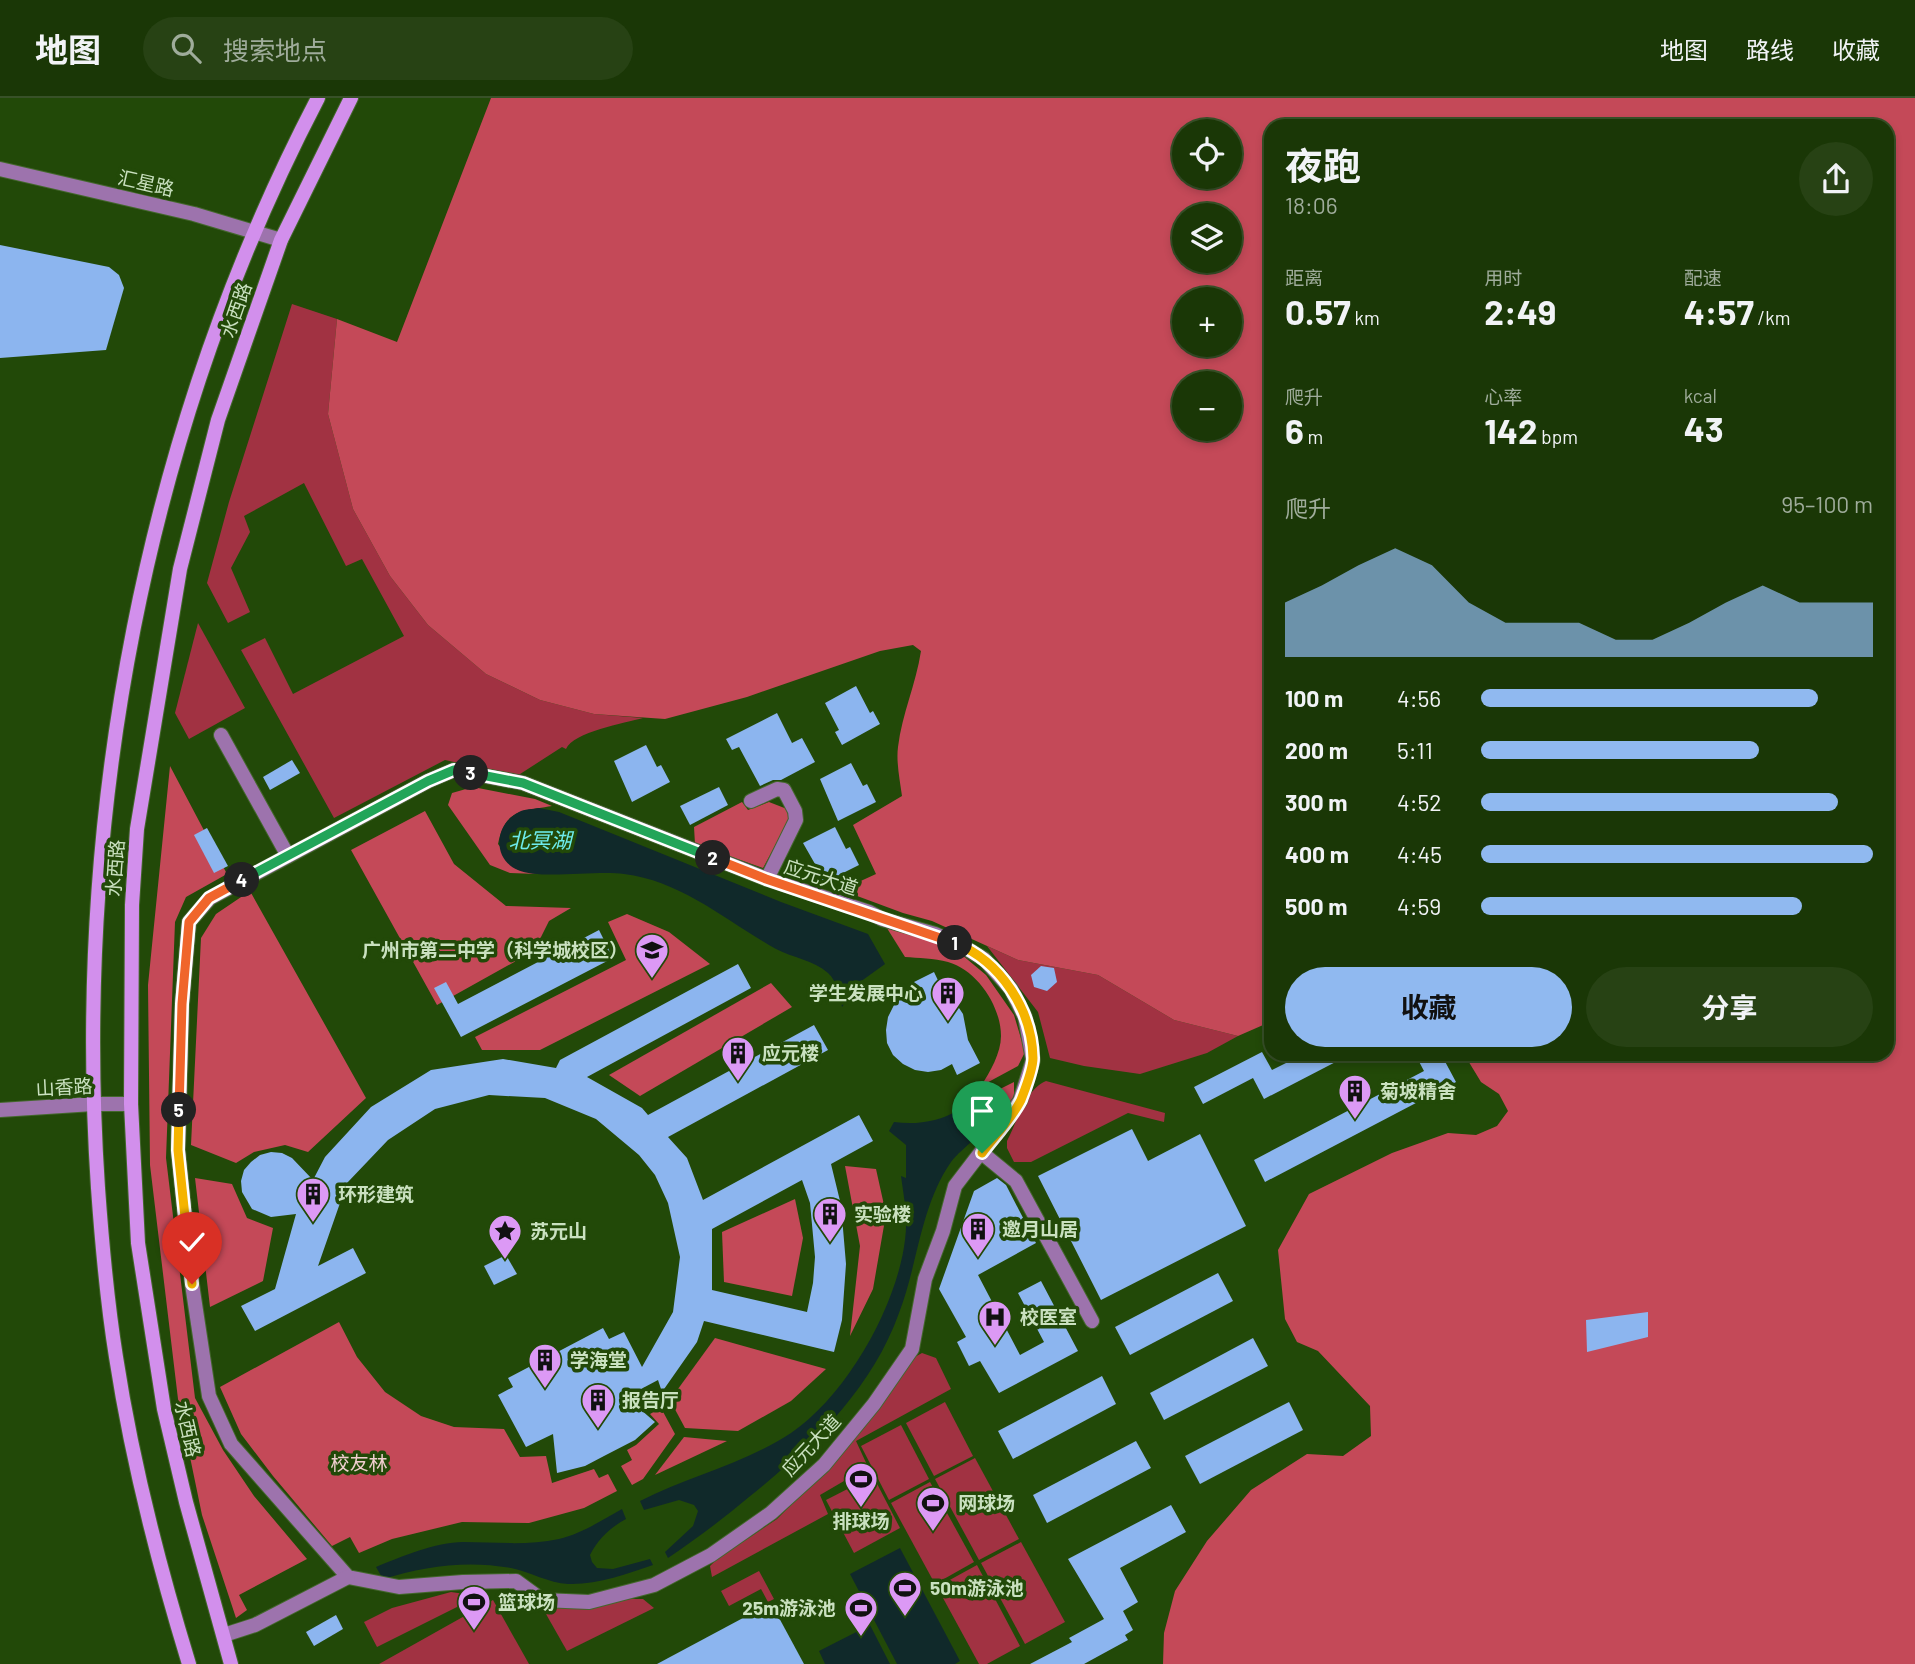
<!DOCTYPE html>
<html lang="zh">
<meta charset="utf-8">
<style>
:root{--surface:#1a3706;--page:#274214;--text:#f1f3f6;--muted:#9fac9b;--line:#385128;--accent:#90b9f0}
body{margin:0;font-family:Barlow,"Noto Sans SC",sans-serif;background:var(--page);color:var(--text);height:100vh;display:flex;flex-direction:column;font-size:26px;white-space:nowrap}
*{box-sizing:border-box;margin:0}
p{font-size:23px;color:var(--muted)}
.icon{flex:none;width:38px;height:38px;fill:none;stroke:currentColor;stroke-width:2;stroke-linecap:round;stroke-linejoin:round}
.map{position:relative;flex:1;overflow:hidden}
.sheet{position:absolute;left:1264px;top:21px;width:630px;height:942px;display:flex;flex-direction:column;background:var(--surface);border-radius:21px;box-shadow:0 4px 10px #0003,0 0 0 2px var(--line)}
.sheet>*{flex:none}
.buttons{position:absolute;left:1172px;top:21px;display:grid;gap:14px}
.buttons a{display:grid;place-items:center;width:70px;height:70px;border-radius:50%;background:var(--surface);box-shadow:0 4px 10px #0003,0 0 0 2px var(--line);font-size:35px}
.pin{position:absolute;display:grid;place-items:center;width:60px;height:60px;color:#fff;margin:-72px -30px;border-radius:50% 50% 50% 0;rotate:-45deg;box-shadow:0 0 7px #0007}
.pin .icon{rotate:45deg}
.km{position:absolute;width:35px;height:35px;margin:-18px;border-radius:50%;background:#222;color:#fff;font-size:19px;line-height:35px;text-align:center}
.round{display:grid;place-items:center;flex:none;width:74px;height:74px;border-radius:37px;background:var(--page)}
.summary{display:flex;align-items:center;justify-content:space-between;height:119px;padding:0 21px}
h1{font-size:38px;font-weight:700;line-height:52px}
.stats{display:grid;grid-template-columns:repeat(3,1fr);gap:10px;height:119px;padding:7px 21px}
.stats div{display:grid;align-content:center}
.stats b{font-size:35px;font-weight:700}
.stats small{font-size:19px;font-weight:400}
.stats p{font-size:19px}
.chart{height:196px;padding:14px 21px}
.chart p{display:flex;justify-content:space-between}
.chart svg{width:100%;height:126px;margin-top:7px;fill:var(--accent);opacity:.7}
.action{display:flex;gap:14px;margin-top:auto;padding:14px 21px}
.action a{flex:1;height:80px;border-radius:42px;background:var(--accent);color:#111;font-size:28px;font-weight:700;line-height:80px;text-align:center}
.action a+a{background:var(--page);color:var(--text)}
ul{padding:0 21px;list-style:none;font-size:23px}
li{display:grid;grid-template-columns:112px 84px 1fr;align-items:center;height:52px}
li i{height:18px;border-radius:9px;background:var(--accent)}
header{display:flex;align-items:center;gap:42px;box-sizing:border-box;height:98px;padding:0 35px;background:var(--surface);border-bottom:2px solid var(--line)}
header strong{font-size:33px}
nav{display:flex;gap:38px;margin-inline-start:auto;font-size:24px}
.search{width:490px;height:63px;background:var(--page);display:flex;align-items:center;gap:18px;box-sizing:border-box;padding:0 24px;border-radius:38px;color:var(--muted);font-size:26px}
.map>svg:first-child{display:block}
.green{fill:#a13242}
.forest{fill:#c44958;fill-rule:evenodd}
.water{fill:#10292a}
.building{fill:#8cb5ef;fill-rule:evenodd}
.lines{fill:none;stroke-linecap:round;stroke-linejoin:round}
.minor-casing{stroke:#44672d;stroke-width:16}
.tertiary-casing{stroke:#44672d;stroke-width:16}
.secondary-casing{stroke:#44672d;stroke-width:16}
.minor{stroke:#9d73ad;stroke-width:14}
.tertiary{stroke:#9d73ad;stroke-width:14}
.secondary{stroke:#d28fec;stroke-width:14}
.split-1-casing{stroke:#fff;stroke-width:14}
.split-2-casing{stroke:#fff;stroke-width:14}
.split-3-casing{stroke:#fff;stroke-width:14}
.split-4-casing{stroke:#fff;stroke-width:14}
.split-5-casing{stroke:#fff;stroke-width:14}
.split-6-casing{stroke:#fff;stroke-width:14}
.split-1{stroke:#f5b400;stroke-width:9}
.split-2{stroke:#f0652b;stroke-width:9}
.split-3{stroke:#22a559;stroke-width:9}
.split-4{stroke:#22a559;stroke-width:9}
.split-5{stroke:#f0652b;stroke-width:9}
.split-6{stroke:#f5b400;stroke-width:9}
.labels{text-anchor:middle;stroke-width:7;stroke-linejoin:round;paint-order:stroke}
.street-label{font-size:19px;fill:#cae1c0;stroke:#224908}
.poi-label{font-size:19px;font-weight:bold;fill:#cae1c0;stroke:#224908;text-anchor:start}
.park-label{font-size:19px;fill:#f1cfd0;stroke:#224908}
.water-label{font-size:21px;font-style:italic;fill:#6eecee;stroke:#224908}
</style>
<header>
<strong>地图</strong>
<div class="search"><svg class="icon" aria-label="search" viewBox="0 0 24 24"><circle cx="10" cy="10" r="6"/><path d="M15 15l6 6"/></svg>搜索地点</div>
<nav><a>地图</a><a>路线</a><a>收藏</a></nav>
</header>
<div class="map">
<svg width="1915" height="1566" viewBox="0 0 1915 1566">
<rect width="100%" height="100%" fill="#224908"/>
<g class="green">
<path d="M292,206L337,221L328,316L353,411L390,478L428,527L486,576L540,602L594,616L643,620C625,625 573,634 566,651L562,649L517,678L445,662L334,720L241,552L265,540L293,596L404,538L362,461L346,468L304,385L244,418L250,434L231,470L250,514L228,525L207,485L229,404Z"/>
<path d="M198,525L245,610L189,641L175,615Z"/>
<path d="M987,848L1018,862L1098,877L1174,922L1238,938L1207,955L1140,976L1084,968L1050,960L1038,914Z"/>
<path d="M1046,983L1165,1015L1164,1024L1128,1015L1031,1064H1014L1007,1050V1043C1017,1024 1025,992 1046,983Z"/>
<path d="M922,1255L936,1260L951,1291L856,1343L868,1369L820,1397L828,1416L712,1479L710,1468L717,1461L777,1421L837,1361L913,1260Z"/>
<path d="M945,1304L973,1358L934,1378L906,1325Z"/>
<path d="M901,1327L929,1381L889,1402L861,1348Z"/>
<path d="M975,1360L1019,1441L979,1462L935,1381Z"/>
<path d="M873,1378L900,1430L854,1455L826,1402Z"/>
<path d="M930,1384L974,1464L935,1486L891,1405Z"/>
<path d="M1021,1444L1065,1524L1025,1546L981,1465Z"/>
<path d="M977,1467L1020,1548L987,1566H979L937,1489Z"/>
<path d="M759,1473L774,1501L768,1504L761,1491L729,1508L721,1493Z"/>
<path d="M451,1494L479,1498L377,1549L364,1524L392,1510Z"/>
<path d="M628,1501H643L654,1510L567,1553L542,1509Z"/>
<path d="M493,1502L529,1566H379Z"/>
</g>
<g class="forest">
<path d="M491,0H1915V1566H1163L1164,1535L1175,1493L1207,1443L1251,1392L1307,1356L1343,1358L1371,1338L1370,1308L1318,1253L1297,1244L1285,1221L1278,1152L1309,1096L1392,1055L1448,1035L1476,1037L1497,1028L1508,1013L1499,996L1481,984L1464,956H1886V28H1270V924L1238,938L1174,922L1098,877L1018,862L932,823L903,815L841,792L876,776L853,727L902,698C900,683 896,664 898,649C902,616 916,586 921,553L913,547L880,553L747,599L665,621L594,616L540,602L486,576L428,527L390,478L353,411L328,316L337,221L397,244ZM1185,33H1230V79H1185ZM1185,117H1230V163H1185ZM1185,201H1230V247H1185ZM1185,285H1230V331H1185Z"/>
<path d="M170,668L227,776L186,799L175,824L166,1060L195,1300L223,1352L254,1398L307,1461L239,1497L247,1512L236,1520L202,1417L178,1301L150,1067L148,887Z"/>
<path d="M473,689L535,701L552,708C522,713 505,711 498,746L518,772L538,776L510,775L490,767L448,707L452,695Z"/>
<path d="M742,704L748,712L769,704L787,711L789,722L763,770L695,746L694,729Z"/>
<path d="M425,713L454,766L506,808L571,810L549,823L534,853L437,907L351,752Z"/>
<path d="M250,793L366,1000L308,1054L285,1047L254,1054L236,1065L191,1047L201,840L216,816Z"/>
<path d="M627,816L669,834L710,866L540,952H482L475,939L626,862L608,824Z"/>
<path d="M885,827L949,846L986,877L1014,917L1025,954L1018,968L981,988C990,974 1001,955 1001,938C1001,908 977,872 948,864C934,860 918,860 905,859Z"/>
<path d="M771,885L792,909L640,998L609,977Z"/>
<path d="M1014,984V1002L988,1035L974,1004Z"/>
<path d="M845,1068L876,1071L886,1116L873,1191L850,1238L860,1148Z"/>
<path d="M195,1080L232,1086L247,1120L273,1130L263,1183L210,1209Z"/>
<path d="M795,1101L803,1140L792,1198L724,1184L722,1134Z"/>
<path d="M339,1224L357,1259L385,1294L421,1318L454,1329L504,1331L520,1359L546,1358L552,1385L594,1371L599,1380L608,1376L617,1393L584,1410L529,1425L462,1424L392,1441L359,1455L350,1439L332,1448L273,1378L241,1336L220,1289Z"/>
<path d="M715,1240L826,1271L791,1303L738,1333L685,1330L670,1302Z"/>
<path d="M661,1310L675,1336L643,1381L632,1387L621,1368L632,1362L627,1352L636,1347L659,1326L650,1316Z"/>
<path d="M684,1339L727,1343L655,1377Z"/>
</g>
<g class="water">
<path d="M539,710L559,714L781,804L868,836L885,866L860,884L842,909C840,898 837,883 828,875C813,862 793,860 776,851C726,823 682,783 624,776C596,772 540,782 518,772C492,761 494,726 519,714C524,711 533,711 539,710Z"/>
<path d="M958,1012L973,1042C966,1049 957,1056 951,1064C920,1109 918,1166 899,1215C871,1293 811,1349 749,1399C723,1421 696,1441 668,1460L665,1454L693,1428L698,1413L694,1407L679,1402L644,1412L640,1403C689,1378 744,1366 791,1335C847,1297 897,1208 905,1142C908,1120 904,1100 901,1078L906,1080V1047L889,1033L894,1024C916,1027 939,1024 958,1012Z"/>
<path d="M622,1411L626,1421C611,1429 598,1441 590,1457L592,1464L597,1470L613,1471L650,1461L653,1467C627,1476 597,1487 568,1486C549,1485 530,1474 511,1470C467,1462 425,1468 383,1481L376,1469C400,1459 436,1444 463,1444C495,1444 527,1448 559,1441C581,1436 602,1422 622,1411Z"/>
<path d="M900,1450L960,1563L955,1566H897L850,1476Z"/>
<path d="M870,1527L890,1566H825L819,1553Z"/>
</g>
<g class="building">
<path d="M0,147L109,169L119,177L124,190L106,252L0,260Z"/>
<path d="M856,588L870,615L873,613L880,626L842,647L835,634L839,632L825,605Z"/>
<path d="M777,615L792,645L802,640L815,664L781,682H773L760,688L739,649L732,652L726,641Z"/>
<path d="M646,647L657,669L661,667L670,684L632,704L614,663Z"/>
<path d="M292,662L300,675L270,692L263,679Z"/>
<path d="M851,665L863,688L867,686L876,704L838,723L820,681Z"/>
<path d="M719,689L728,707L690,727L680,708Z"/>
<path d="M835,729L846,751L850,749L859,767L821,786L812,768L815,766L803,745Z"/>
<path d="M207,730L228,768L214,775L194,737Z"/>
<path d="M599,832L613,860L461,939L434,890L446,884L458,906Z"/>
<path d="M738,866L751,890L587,979L642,1010L648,1017L814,927L828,952L668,1039L687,1060L703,1102L859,1017L873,1043L831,1066L841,1107L846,1166L842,1222L834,1254L704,1223L697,1244L662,1294L658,1282L626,1299L655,1324L635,1342L604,1358L585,1368L557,1375L553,1336L526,1349L498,1297L513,1289L508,1280L603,1230L609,1241L624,1234L642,1269L673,1214L680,1159L668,1105L655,1077L639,1057L596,1021L545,1000L489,997L435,1011L388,1042L347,1085L318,1168L353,1150L366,1175L255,1233L241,1208L275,1191L296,1116L271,1119L252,1111L242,1094L241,1083L244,1072L251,1064L260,1057L271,1054L282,1055L292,1060L313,1082L325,1059L371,1009L431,972L503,961L556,970L560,962ZM802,1082L810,1105L815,1159L813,1185L807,1214L712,1192V1131Z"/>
<path d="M1041,868L1054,870L1057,884L1047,893L1034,889L1031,877Z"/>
<path d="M934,874L945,897L955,904L963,916L968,942L980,965L957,977L952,966L941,972L928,974L915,972L903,966L893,957L887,945L886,932L888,919L894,907L912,890L910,886Z"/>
<path d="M1262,954L1272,972L1304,956H1351L1264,1001L1253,980L1203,1006L1194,989Z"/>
<path d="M1415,956H1441L1456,984L1265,1084L1254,1062L1424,973Z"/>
<path d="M1132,1031L1148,1063L1200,1036L1246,1128L1101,1202L1038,1078Z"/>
<path d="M997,1080L1006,1087L1036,1145L978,1177L1020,1257L1044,1244L1018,1195L1041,1183L1078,1253L999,1295L980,1263L969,1268L957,1244L966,1239L939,1191L974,1093Z"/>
<path d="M506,1157L517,1176L494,1187L484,1168Z"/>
<path d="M1218,1175L1233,1203L1130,1257L1115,1229Z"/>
<path d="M1648,1214V1239L1587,1254L1586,1222Z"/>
<path d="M1253,1240L1268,1268L1164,1322L1150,1295Z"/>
<path d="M1102,1278L1116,1306L1013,1361L998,1333Z"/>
<path d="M1289,1304L1303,1332L1200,1386L1185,1358Z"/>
<path d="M1136,1343L1151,1370L1047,1425L1033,1397Z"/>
<path d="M1171,1407L1186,1434L1120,1470L1138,1504L1123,1513L1133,1532L1125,1537L1128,1542L1084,1566H1030L1072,1544L1069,1540L1104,1521L1068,1461Z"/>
<path d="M771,1505L804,1566H657Z"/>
<path d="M336,1517L343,1531L314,1548L306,1534Z"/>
</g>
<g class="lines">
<defs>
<g id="minor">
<path d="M221,637L288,758"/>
<path d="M454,672L523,685L767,781L869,814L882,821L935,836L960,847L984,861L1011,891L1025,919L1033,962L1020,1003L955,1088L943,1133L925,1181L912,1251L874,1306L824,1367L771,1415L711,1457L654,1487L589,1504L542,1502L516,1483L463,1484L399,1489L348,1479L231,1346L209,1298L192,1186L178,1052L182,906L189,824L210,800L428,683Z"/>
<path d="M751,703L777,691L784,692L795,713L796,722L767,781"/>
<path d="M982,1055L1016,1083L1092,1223"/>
<path d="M224,1537L255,1527L348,1479"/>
</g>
<g id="tertiary">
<path d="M0,71L194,116L281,142"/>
<path d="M0,1012L93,1006H131"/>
</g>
<g id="secondary">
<path d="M189,1566C158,1465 132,1363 116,1259C107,1203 102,1146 98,1090C73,719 145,331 318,0"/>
<path d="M231,1566L186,1404L164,1311L138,1145L131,1006L132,807L137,731L180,471L218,322L281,142L351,0"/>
</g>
</defs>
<use href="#minor" class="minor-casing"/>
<use href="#tertiary" class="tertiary-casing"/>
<use href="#secondary" class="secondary-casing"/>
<use href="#minor" class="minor"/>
<use href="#tertiary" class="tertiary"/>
<use href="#secondary" class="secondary"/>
</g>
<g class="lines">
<defs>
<path id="split-1" d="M955,845C1000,863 1032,911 1033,960C1033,972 1025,991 1021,1002C1012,1020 994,1039 982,1055"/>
<path id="split-2" d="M713,760L766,781L955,845"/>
<path id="split-3" d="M471,675L523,685L713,760"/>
<path id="split-4" d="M242,782L428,683L454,672L471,675"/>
<path id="split-5" d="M179,1012L182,906L189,824L209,800L242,782"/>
<path id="split-6" d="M179,1012L178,1052L192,1186"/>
</defs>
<use href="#split-1" class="split-1-casing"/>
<use href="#split-2" class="split-2-casing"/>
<use href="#split-3" class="split-3-casing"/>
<use href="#split-4" class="split-4-casing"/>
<use href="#split-5" class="split-5-casing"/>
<use href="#split-6" class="split-6-casing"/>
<use href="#split-1" class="split-1"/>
<use href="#split-2" class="split-2"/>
<use href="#split-3" class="split-3"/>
<use href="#split-4" class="split-4"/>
<use href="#split-5" class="split-5"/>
<use href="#split-6" class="split-6"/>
</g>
<defs>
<symbol id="school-pin" viewBox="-11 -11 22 30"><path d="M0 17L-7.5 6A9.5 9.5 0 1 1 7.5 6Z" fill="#dc99f5" stroke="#224908"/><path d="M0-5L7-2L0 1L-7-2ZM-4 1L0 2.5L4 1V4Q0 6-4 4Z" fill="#111"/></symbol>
<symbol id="building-pin" viewBox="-11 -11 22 30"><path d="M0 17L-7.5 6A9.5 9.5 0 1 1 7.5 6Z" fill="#dc99f5" stroke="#224908"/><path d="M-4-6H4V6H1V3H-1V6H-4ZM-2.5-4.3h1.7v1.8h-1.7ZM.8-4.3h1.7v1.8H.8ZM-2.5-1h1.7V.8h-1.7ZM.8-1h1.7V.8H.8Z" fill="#111"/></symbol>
<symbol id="sight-pin" viewBox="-11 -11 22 30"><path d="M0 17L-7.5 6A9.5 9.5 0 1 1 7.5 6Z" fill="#dc99f5" stroke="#224908"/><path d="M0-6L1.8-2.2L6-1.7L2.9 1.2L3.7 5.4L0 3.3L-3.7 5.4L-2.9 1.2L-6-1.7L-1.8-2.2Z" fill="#111"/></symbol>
<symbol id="hospital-pin" viewBox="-11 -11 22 30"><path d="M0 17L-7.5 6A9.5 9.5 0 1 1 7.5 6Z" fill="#dc99f5" stroke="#224908"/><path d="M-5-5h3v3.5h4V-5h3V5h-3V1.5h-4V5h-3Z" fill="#111"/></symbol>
<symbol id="stadium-pin" viewBox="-11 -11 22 30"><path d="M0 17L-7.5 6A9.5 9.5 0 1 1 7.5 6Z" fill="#dc99f5" stroke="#224908"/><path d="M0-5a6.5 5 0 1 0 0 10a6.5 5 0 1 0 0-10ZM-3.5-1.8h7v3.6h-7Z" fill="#111"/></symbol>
</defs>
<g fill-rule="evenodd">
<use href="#school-pin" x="633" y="833" width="38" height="52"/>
<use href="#building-pin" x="929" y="876" width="38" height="52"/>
<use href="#building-pin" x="719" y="936" width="38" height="52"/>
<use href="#building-pin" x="1336" y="974" width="38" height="52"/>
<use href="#building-pin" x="294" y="1077" width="38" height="52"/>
<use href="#building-pin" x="811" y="1097" width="38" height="52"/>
<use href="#building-pin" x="959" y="1112" width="38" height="52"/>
<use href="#sight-pin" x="486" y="1114" width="38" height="52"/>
<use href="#hospital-pin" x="976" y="1200" width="38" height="52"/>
<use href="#building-pin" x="526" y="1243" width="38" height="52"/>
<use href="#building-pin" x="579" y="1283" width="38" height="52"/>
<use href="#stadium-pin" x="842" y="1362" width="38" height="52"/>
<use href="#stadium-pin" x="914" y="1386" width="38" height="52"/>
<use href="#stadium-pin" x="886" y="1471" width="38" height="52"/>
<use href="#stadium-pin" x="455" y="1485" width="38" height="52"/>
<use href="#stadium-pin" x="842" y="1491" width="38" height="52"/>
</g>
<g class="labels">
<g class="street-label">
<text transform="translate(146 85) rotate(13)" y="7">汇星路</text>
<text transform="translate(236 212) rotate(-71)" y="7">水西路</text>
<text transform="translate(115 770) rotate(-86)" y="7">水西路</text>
<text transform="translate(821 779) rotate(18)" y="7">应元大道</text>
<text transform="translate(64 989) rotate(-3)" y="7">山香路</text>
<text transform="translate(188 1331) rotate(77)" y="7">水西路</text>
<text transform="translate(811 1347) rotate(-47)" y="7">应元大道</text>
</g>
<g class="poi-label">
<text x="628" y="859" text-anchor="end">广州市第二中学（科学城校区）</text>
<text x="923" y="902" text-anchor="end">学生发展中心</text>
<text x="762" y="962">应元楼</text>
<text x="1380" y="1000">菊坡精舍</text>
<text x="338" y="1103">环形建筑</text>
<text x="854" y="1123">实验楼</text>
<text x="1002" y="1138">邀月山居</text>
<text x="530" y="1140">苏元山</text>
<text x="1020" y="1226">校医室</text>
<text x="570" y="1269">学海堂</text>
<text x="622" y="1309">报告厅</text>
<text x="958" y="1412">网球场</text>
<text x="861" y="1430" text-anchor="middle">排球场</text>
<text x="930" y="1497">50m游泳池</text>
<text x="498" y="1511">篮球场</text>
<text x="836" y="1517" text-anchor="end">25m游泳池</text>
</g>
<g class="park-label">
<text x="359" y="1372">校友林</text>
</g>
<g class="water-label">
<text x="540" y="750">北冥湖</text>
</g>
</g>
</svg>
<div class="buttons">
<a><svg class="icon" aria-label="locate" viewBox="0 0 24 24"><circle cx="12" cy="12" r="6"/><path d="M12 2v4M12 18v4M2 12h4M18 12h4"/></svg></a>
<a><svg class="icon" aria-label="layers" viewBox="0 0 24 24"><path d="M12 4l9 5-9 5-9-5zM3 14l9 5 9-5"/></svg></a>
<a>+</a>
<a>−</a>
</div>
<div class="pin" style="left:982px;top:1055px;background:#1e9e55"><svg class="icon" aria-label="arrive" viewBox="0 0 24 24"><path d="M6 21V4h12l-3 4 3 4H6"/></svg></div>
<div class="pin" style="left:192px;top:1186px;background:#d93025"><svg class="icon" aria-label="check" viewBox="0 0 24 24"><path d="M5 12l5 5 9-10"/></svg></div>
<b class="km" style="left:955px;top:845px">1</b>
<b class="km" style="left:713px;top:760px">2</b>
<b class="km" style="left:471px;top:675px">3</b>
<b class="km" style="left:242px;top:782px">4</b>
<b class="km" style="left:179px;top:1012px">5</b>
<section class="sheet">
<div class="summary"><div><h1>夜跑</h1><p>18:06</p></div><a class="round"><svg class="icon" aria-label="share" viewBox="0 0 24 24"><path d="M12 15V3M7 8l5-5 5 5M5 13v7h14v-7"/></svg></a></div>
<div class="stats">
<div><p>距离</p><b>0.57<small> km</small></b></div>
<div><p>用时</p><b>2:49</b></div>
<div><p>配速</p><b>4:57<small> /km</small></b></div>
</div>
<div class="stats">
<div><p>爬升</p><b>6<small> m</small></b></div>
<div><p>心率</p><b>142<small> bpm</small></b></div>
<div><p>kcal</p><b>43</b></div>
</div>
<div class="chart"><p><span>爬升</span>95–100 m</p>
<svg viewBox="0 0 160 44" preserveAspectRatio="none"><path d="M0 44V25L10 19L20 12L30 6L40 12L50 25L60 32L70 32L80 32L90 38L100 38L110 32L120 25L130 19L140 25L150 25L160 25V44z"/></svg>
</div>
<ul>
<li><b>100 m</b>4:56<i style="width:86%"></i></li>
<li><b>200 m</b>5:11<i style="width:71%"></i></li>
<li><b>300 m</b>4:52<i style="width:91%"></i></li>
<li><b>400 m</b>4:45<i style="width:100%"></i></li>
<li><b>500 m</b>4:59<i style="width:82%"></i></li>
</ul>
<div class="action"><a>收藏</a><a>分享</a></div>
</section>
</div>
